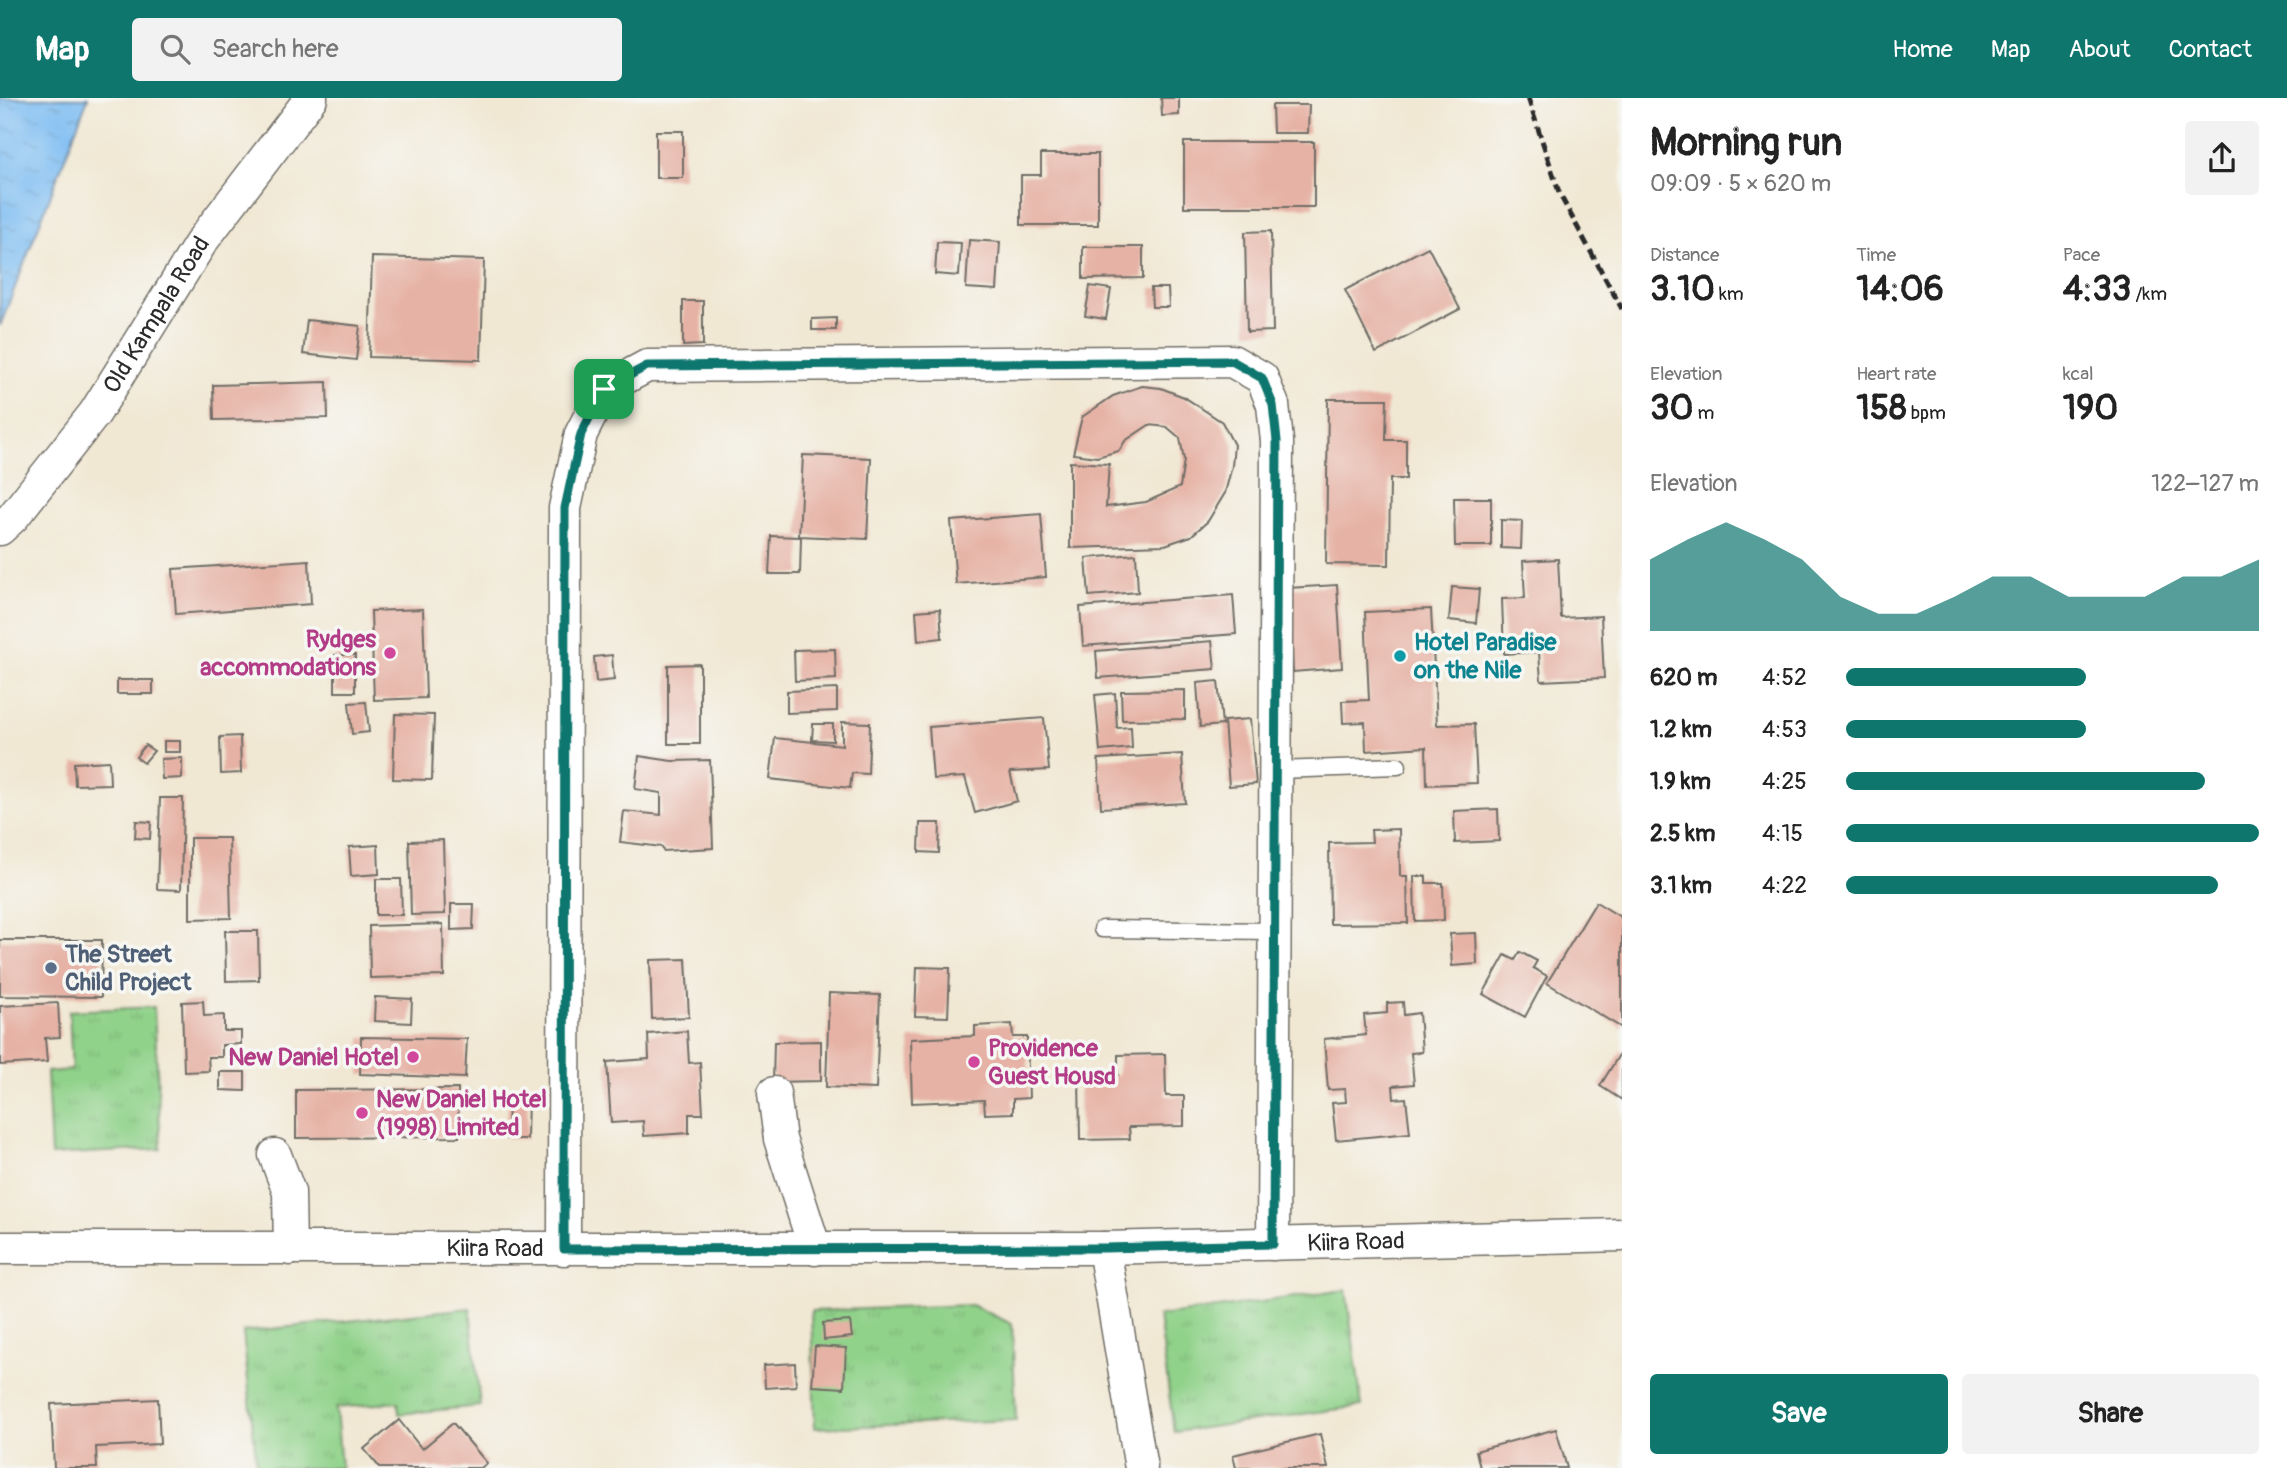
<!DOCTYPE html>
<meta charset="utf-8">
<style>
:root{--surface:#fff;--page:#f2f2f2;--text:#222;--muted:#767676;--accent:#0f766e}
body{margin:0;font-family:Pangolin,sans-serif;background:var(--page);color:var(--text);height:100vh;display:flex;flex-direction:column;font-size:26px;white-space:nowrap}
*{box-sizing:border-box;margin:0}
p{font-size:23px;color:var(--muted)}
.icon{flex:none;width:38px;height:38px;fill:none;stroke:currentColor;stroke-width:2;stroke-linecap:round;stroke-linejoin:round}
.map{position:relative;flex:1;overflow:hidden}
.details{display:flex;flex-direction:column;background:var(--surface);width:665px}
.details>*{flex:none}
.pin{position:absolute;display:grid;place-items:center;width:60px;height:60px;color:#fff;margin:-30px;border-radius:14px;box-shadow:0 4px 10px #0006}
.round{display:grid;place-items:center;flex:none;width:74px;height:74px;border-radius:7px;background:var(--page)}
.overview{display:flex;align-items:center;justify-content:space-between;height:119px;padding:0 28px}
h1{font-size:38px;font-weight:700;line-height:52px}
.metrics{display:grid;grid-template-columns:repeat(3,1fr);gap:10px;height:119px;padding:7px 28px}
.metrics div{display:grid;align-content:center}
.metrics b{font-size:35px;font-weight:700}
.metrics small{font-size:19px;font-weight:400}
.metrics p{font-size:19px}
.chart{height:196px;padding:14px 28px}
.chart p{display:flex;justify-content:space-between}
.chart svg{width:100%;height:126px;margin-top:7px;fill:var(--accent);opacity:.7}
.primary-button{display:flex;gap:14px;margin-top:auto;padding:14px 28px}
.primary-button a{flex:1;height:80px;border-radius:7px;background:var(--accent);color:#fff;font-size:28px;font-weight:700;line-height:80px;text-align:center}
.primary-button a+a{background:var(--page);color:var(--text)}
ul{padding:0 28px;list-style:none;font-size:23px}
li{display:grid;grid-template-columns:112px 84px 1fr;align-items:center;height:52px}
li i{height:18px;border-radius:9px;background:var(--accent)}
header{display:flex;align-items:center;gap:42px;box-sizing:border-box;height:98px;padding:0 35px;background:var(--accent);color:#fff}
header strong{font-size:33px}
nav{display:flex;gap:38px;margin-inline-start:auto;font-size:24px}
.search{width:490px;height:63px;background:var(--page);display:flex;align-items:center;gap:18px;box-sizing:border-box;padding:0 24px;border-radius:7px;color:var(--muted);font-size:26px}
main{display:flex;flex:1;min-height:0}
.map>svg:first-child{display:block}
.grass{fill:url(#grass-tufts);stroke:#5e7e5a;stroke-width:2}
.water{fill:url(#water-ripples);stroke:#55748f;stroke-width:2}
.building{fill:#e6b2a5}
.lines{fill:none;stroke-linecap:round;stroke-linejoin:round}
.service-casing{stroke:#706d66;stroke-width:19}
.minor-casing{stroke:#706d66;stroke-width:35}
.service{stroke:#fff;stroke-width:16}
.minor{stroke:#fff;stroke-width:32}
.rail{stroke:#2b2b2b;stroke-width:5;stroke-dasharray:10 5;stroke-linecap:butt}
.route-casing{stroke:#fff;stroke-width:14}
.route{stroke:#0f766e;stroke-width:9}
.hotel-dot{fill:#d1479c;stroke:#f6f6f2;stroke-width:2.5}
.culture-dot{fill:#0f9aa8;stroke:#f6f6f2;stroke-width:2.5}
.service-dot{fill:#5c6f8a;stroke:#f6f6f2;stroke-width:2.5}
.labels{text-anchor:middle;stroke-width:7;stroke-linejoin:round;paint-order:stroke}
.street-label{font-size:24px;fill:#2b2b2b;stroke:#f6f6f2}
.hotel-label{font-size:24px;font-weight:bold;fill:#b23c85;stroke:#f6f6f2;text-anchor:end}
.culture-label{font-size:24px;font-weight:bold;fill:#0d838f;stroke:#f6f6f2;text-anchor:start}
.service-label{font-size:24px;font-weight:bold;fill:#4e5e75;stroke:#f6f6f2;text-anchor:start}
</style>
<header>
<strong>Map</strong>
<div class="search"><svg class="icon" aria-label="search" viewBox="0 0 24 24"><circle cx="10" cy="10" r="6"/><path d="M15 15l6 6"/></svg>Search here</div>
<nav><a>Home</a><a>Map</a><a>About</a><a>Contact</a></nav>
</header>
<main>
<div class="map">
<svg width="1622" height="1370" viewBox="0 0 1622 1370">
<defs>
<pattern id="grass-tufts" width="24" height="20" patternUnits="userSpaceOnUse" patternTransform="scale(1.75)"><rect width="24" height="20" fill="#90d28a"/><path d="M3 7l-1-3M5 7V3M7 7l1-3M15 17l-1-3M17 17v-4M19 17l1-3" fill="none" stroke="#7cb477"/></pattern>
<pattern id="water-ripples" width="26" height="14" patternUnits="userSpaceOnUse" patternTransform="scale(1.75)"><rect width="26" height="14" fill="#7fbef3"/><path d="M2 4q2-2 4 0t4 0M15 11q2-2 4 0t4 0" fill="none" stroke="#6ea3d0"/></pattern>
</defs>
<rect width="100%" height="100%" fill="#f6f6f2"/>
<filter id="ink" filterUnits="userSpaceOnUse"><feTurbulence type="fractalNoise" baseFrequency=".0143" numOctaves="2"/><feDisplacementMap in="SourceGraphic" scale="14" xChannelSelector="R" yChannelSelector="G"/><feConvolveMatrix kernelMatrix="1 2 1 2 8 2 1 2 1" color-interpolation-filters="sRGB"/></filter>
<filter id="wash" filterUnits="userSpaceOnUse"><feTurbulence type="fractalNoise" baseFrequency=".00686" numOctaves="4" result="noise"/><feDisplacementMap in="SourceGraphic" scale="28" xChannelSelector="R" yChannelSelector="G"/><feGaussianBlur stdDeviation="1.57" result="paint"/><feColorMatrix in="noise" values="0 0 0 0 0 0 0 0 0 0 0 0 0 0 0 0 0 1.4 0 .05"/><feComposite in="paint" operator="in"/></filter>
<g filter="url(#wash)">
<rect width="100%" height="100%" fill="#f1e8d4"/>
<g class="grass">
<path d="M154,909L161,1051L51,1057L47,974L72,972L69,913Z"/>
<path d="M1346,1192L1362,1308L1174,1334L1159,1218Z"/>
<path d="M971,1207L1012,1226L1016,1322L815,1330L811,1213Z"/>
<path d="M470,1210L480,1308L399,1316L398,1304L336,1310L341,1370H257L243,1234Z"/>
</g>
<path class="water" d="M0,0H88L0,228Z"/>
<g id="blocks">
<g class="building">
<path d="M1161,0H1179V17L1162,18Z"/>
<path d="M1272,7H1309L1308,35H1273Z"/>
<rect x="656" y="33" width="27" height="47"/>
<rect x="1184" y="44" width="130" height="65"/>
<path d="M1041,56H1098V127H1021V77H1041Z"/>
<path d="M1271,133L1273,233L1247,234L1245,134Z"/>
<path d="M969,142L1000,144L997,192L966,190Z"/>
<path d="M937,144L961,145L959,178L935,176Z"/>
<path d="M1083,149H1143V180L1083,181Z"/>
<path d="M1428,149L1460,211L1376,255L1345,192Z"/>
<path d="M372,159L484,162L481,262L369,259Z"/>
<path d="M1090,188L1111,191L1106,221L1085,218Z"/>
<path d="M1151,190H1168L1169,209H1152Z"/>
<path d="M683,203H703V247L683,248Z"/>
<path d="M836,220V232H812V221Z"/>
<path d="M307,222L360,228L356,262L303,256Z"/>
<path d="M327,284L328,320L214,322L213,287Z"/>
<path d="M1142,288L1161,290L1184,299L1222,324L1234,347L1232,368L1225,395L1208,423L1191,438L1165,447L1070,450V364L1109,366L1106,409L1146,404L1180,389L1184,362L1180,340L1167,329L1149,327L1125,343L1119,353L1097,359L1073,356L1082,319L1113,298Z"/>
<path d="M1328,301H1387L1386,342H1406V381H1390L1389,467L1326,466Z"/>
<path d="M803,357L871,360L867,441L799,438Z"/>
<path d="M1454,400H1491V448H1455Z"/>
<path d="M1041,416L1046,479L956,486L951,423Z"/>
<path d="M1501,422L1522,423L1521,451L1501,450Z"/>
<path d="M771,438L801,439L800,476H769Z"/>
<path d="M1136,456L1138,494L1089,498L1086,460Z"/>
<path d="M1558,461L1561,520L1601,518L1604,580L1541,583L1539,554L1504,556L1502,501L1525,500L1523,463Z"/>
<path d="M309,462L311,506L176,516L173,471Z"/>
<path d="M1337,487L1342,570L1293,574L1288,490Z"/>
<path d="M1452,489L1479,491L1476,525L1449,522Z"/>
<path d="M1233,497L1236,536L1083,548L1080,509Z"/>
<path d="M423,511L426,600L374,602L371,513Z"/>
<path d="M940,511L942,540L918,543L916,513Z"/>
<path d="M1431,511L1437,627L1474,626L1477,685L1427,687L1426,649L1366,653L1365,624L1343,625L1342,603L1369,602L1365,514Z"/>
<path d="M1212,543L1215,571L1098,580L1096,553Z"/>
<path d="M835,551L836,581L795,583L794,552Z"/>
<rect x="335" y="557" width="20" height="37"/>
<path d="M612,557L614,582L596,584L594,559Z"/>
<path d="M700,566V646H668V567Z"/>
<rect x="117" y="582" width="36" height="14"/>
<path d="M1218,583L1222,627L1200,629L1197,585Z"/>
<path d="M837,591V613L787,615V593Z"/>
<path d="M1185,592V621L1122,622L1121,593Z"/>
<path d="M1115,595L1117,630L1131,629L1132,650L1100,653L1095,597Z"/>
<path d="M366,604L369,634L352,636L349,605Z"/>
<path d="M395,616L434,617L432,682L393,681Z"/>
<path d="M1044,620L1049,672L1010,674L1017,703L975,715L965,679L933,681L929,629Z"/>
<path d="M1250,621L1256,686L1229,688L1224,623Z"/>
<path d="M842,624L870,625L868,676L852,675L850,690L770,681L775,640L842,647Z"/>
<path d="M813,626H833V643L812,642Z"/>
<path d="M240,638L241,675L221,676L220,639Z"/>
<rect x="164" y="643" width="16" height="11"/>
<path d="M145,647L154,653L144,665L136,659Z"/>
<path d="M1182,656L1185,705L1101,710L1098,661Z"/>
<path d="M639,658L672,663L710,662L713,750L663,753L662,749L620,744L624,713L661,717V695L635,691Z"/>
<path d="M182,660V680L162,681L161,661Z"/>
<path d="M109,663L110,686L75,687L74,665Z"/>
<path d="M160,700H183L181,792L157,791Z"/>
<path d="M1498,711L1499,743L1455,745L1454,713Z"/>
<path d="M136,723L151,724L150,741L135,740Z"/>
<path d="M920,725H940L939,755L919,754Z"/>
<path d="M1399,731L1400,778H1407L1408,825L1330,826L1329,745L1372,744L1371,732Z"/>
<path d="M190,740H229L231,820L190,821Z"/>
<path d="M443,742L445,816L411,817L409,743Z"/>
<path d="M378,747L379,776L351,778L349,749Z"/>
<path d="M1414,778H1426V785H1443L1444,822L1415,823Z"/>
<path d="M376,781H401L402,817H376Z"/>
<path d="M1596,804L1622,820V930L1547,885Z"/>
<path d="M451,806H474L473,831L451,832Z"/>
<path d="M443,826L444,878L370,880L369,828Z"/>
<path d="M225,833H258L259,882L226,883Z"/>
<path d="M1476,835L1477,866L1452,868L1450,836Z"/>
<path d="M0,842H102L101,899L0,898Z"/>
<path d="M1520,854L1537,863L1533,870L1547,878L1525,919L1483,896L1505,857L1515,862Z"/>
<path d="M686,861L689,919L652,921L650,862Z"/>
<path d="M917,869L950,870L948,919L915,918Z"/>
<path d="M829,895L880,897L876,991L826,989Z"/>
<path d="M375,899L412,901L411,925L374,923Z"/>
<path d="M203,903L204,918L224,917V933H241V946L222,947V959H208L209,973L184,974L182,904Z"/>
<path d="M1403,904L1404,917L1419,915L1422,954L1411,955L1414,986L1393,988L1394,1001L1406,1000L1410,1035L1336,1042L1332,1005L1346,1004L1345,991L1328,992L1324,941L1366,937L1364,917L1387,915V905Z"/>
<path d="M58,905L60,939L45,940L47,964L0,967V908Z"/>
<path d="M1012,926L1013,939H1027L1029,1000L1013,1001V1015L985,1016L984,1002L912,1005L910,941L975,938V928Z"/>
<path d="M687,933L689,965L700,964L703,1016H689V1035L644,1038L643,1023L611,1025L607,964L649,961L648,936Z"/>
<path d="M361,939L467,941L465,980L360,976Z"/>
<path d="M821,943V983L773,984L774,944Z"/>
<path d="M1622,952V1002L1600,988Z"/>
<path d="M1165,956L1166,998H1184V1028L1129,1029L1130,1041L1080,1042L1079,978L1118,977V957Z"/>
<path d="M220,974H245V993L220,992Z"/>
<path d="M458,991L459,1039L296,1040V992Z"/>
<path d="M508,999H528L527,1041H507Z"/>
<path d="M850,1223L852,1239L824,1242L823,1225Z"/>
<path d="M815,1248L846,1250L844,1290L812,1288Z"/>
<path d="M795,1265L796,1288L765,1290L764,1267Z"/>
<path d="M158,1301L160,1346L96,1349L97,1370H54L51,1306Z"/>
<path d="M399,1322L422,1351L453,1325L487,1365L481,1370H380L364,1351Z"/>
<path d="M1556,1331L1567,1370H1480L1476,1353Z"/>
<path d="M1320,1336L1328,1370H1236L1233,1357Z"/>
</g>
</g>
</g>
<g filter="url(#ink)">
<use href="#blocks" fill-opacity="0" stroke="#706d66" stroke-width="2"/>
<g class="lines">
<defs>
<g id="service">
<path d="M1276,672L1398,668"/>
<path d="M1102,831L1275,833"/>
</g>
<g id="minor">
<path id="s1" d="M0,431L13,419L95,315L202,143L311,0"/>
<path d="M774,995L780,1041L815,1151"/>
<path d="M275,1057L289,1094L290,1151"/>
<path id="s2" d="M0,1150H1104L1622,1137"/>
<path d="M1104,1150L1141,1370"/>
<path d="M564,1151L565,410L581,336L604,291L647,268L1232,263L1262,280L1273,307L1277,343L1273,1146"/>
</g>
</defs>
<use href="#service" class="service-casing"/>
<use href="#minor" class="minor-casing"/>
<use href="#service" class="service"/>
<use href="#minor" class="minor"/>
<path class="rail" d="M1528,0L1560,97L1622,211"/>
</g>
</g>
<g class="lines" filter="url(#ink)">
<defs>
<path id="route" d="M1232,263L1262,280L1273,307L1277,343L1273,1146L1104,1150L564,1151L565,410L581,336L604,291L647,268Z"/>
</defs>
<use href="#route" class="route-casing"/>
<use href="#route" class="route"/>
</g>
<g class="hotel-dot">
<circle cx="390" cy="555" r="7"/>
<circle cx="413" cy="959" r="7"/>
<circle cx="974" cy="964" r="7"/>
<circle cx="362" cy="1015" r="7"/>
</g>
<circle class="culture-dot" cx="1400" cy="558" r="7"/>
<circle class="service-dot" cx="51" cy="870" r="7"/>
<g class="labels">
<g class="street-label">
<text dy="8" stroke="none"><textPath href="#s1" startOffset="266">Old Kampala Road</textPath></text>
<text dy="8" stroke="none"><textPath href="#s2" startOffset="1356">Kiira Road</textPath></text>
<text dy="8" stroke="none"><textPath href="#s2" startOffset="495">Kiira Road</textPath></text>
</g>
<g class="hotel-label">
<text x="376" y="549">Rydges<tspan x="376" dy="28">accommodations</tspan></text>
<text x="988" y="958" text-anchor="start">Providence<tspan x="988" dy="28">Guest Housd</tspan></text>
<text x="399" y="967">New Daniel Hotel</text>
<text x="376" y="1009" text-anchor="start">New Daniel Hotel<tspan x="376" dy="28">(1998) Limited</tspan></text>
</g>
<g class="culture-label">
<text x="1414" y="552">Hotel Paradise<tspan x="1414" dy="28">on the Nile</tspan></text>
</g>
<g class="service-label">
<text x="65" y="864">The Street<tspan x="65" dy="28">Child Project</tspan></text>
</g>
</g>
</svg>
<div class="pin" style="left:604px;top:291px;background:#1e9e55"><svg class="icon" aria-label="arrive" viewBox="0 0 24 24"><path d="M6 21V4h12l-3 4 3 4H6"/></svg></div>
</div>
<section class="details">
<div class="overview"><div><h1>Morning run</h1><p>09:09 · 5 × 620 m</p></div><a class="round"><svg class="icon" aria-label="share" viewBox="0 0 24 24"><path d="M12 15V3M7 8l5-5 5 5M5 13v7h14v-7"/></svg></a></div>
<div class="metrics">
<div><p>Distance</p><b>3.10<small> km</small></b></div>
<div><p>Time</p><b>14:06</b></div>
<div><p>Pace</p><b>4:33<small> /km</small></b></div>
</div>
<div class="metrics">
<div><p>Elevation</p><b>30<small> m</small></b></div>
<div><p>Heart rate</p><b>158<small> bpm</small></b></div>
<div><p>kcal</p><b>190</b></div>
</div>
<div class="chart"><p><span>Elevation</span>122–127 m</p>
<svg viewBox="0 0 160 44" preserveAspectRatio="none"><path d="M0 44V19L10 12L20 6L30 12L40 19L50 32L60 38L70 38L80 32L90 25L100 25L110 32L120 32L130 32L140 25L150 25L160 19V44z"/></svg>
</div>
<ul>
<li><b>620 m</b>4:52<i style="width:58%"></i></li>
<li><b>1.2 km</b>4:53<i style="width:58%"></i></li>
<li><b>1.9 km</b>4:25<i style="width:87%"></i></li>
<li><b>2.5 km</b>4:15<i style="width:100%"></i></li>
<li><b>3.1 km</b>4:22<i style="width:90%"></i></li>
</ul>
<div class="primary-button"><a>Save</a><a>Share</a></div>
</section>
</main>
